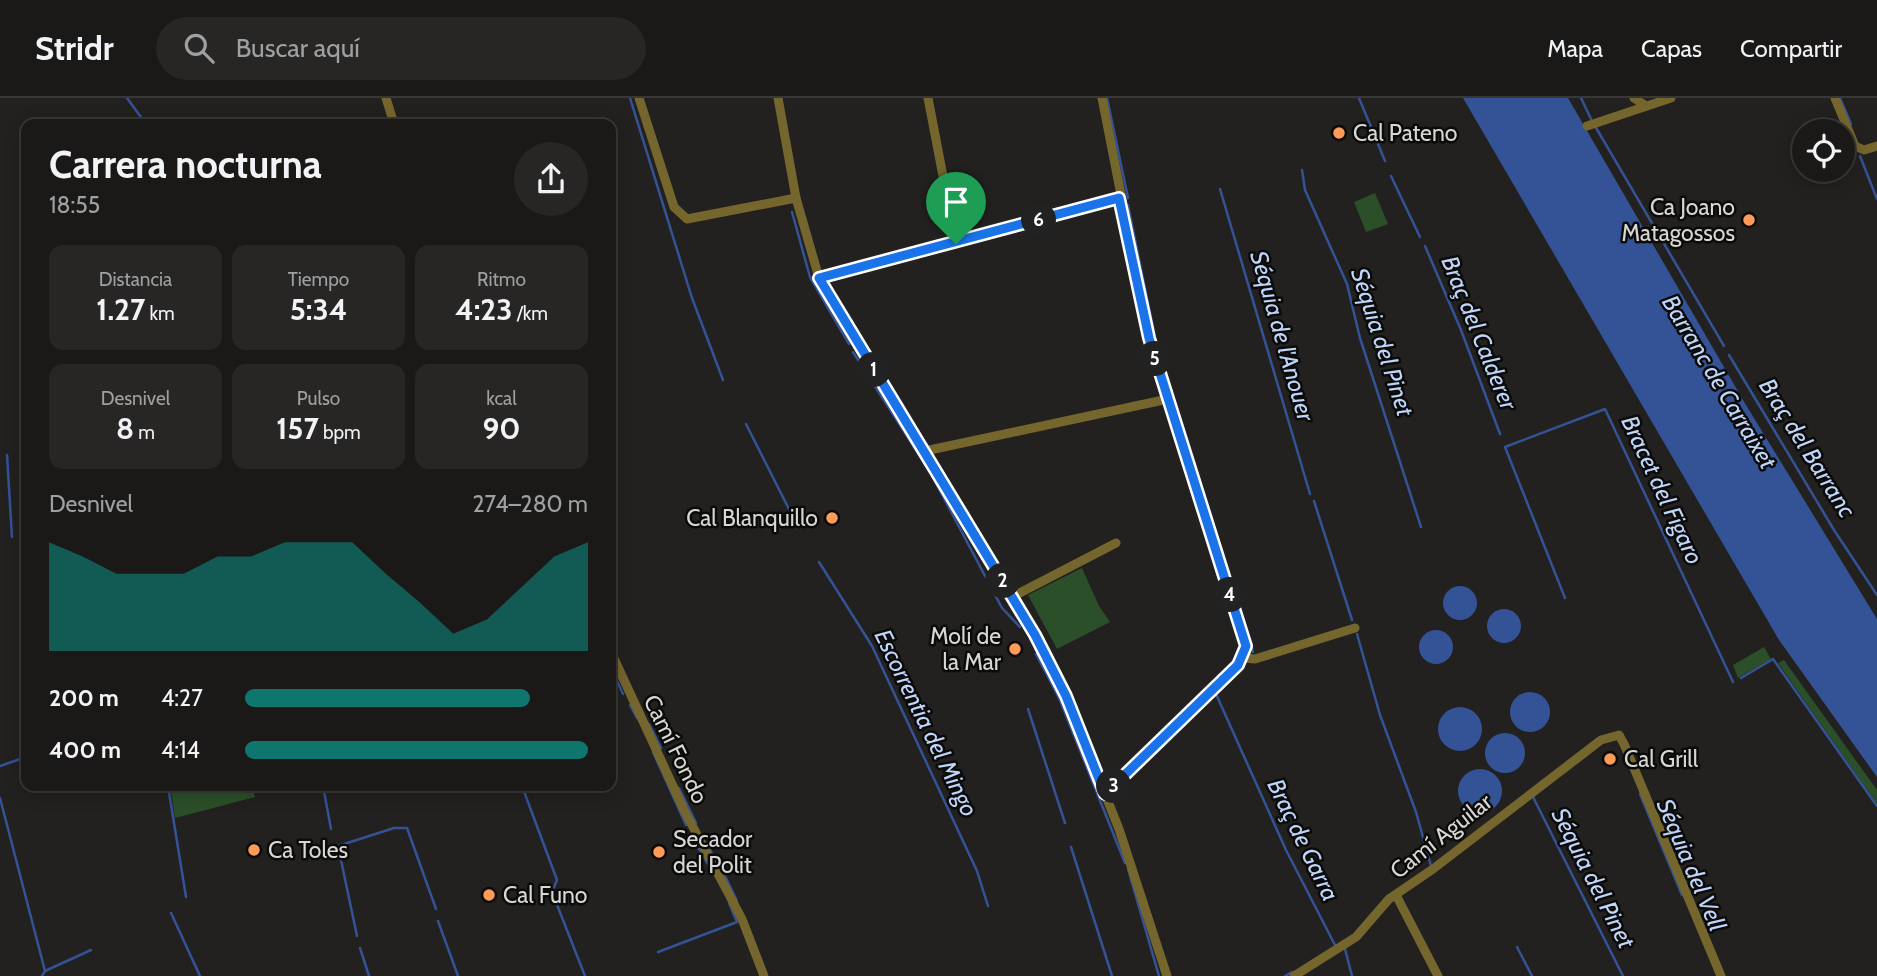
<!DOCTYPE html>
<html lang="es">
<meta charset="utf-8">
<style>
:root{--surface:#1a1917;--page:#272624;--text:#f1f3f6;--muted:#9fa0a1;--line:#383836;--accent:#0f766e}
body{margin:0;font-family:Cabin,sans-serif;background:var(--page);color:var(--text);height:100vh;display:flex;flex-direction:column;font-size:26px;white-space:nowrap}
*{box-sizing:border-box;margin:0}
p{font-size:23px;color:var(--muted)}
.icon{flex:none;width:38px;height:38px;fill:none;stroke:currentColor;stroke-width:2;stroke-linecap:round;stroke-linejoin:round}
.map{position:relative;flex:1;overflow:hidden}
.panel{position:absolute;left:21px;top:21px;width:595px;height:672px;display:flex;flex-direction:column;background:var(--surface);border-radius:14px;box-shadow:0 4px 18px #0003,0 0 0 2px var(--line)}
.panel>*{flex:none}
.tools{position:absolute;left:1792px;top:21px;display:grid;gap:14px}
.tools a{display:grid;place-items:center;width:63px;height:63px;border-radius:50%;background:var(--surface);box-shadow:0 4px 18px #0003,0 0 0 2px var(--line);font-size:35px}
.pin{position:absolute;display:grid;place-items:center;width:60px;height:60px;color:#fff;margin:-72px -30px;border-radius:50% 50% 50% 0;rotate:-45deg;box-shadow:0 0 7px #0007}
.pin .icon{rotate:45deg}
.km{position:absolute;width:35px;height:35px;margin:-18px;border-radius:50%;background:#222;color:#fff;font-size:19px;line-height:35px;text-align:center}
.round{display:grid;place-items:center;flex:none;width:74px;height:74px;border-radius:37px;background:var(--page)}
.overview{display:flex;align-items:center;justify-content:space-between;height:119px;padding:0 28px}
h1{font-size:38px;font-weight:700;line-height:52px}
.figures{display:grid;grid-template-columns:repeat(3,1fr);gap:10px;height:119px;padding:7px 28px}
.figures div{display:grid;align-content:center;border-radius:14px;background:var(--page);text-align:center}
.figures b{font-size:30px;font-weight:700}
.figures small{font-size:19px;font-weight:400}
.figures p{font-size:19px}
.chart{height:196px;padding:14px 28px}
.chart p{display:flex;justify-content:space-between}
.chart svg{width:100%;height:126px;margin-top:7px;fill:var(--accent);opacity:.7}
ul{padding:0 28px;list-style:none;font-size:23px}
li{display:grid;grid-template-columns:112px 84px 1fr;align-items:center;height:52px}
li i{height:18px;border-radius:9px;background:var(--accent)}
header{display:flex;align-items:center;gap:42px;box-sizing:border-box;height:98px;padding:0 35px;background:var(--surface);border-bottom:2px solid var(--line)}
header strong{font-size:33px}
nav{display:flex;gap:38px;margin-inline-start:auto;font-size:24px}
.search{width:490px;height:63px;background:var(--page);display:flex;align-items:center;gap:18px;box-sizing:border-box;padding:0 24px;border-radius:38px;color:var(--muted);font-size:26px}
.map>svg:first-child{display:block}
.grass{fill:#2b4f28}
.water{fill:#335396}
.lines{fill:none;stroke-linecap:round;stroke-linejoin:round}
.stream{stroke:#335396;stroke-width:2.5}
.street{stroke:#75662d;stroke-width:9}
.route-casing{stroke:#fff;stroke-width:14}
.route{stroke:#1a73e8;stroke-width:9}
.poi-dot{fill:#fe9b59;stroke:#0b0b0a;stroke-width:2.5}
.labels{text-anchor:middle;stroke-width:5;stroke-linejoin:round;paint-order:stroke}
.poi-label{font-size:23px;fill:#d8d7d6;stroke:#0b0b0a;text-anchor:start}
.street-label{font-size:23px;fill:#d8d7d6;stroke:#0b0b0a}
.water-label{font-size:24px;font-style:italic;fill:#c0d5fb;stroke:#0b0b0a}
</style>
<header>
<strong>Stridr</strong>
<div class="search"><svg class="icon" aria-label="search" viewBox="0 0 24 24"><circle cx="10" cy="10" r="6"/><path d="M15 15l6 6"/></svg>Buscar aquí</div>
<nav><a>Mapa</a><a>Capas</a><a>Compartir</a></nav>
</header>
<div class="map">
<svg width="1877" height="878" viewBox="0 0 1877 878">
<rect width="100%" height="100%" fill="#22211f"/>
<g class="grass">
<path d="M1375,95L1388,126L1366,134L1354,104Z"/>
<path d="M1082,470L1099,508L1110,524L1057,551L1028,497Z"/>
<path d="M1764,549L1771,561L1738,580L1733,567Z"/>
<path d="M1784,562L1877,692V706L1778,565Z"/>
<path d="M185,688H252L255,699L175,720L171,692Z"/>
</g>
<g class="water">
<path d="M1463,0H1568L1746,307L1877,521V679L1779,542Z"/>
<circle cx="1460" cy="505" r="17"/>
<circle cx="1504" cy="528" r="17"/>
<circle cx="1436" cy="549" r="17"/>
<circle cx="1530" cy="614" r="20"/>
<circle cx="1460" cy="631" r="22"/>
<circle cx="1505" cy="655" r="20"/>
<circle cx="1480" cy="693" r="22"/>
</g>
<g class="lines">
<g class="stream">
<path d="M127,0L146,26"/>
<path d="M630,0L692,200L723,282"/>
<path d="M1107,0L1128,100"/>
<path d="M1359,0L1385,63"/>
<path d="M1581,0L1591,21"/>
<path d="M1840,0L1851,26"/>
<path d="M1595,28L1724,248"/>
<path d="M1860,58L1877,101"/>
<path d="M1302,72L1305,92L1347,186L1360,240L1421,429"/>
<path d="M1391,78L1420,139"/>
<path d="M1220,91L1310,396"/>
<path d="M1128,107L1157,249L1181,328"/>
<path d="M792,114L810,179L849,246"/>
<path d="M1425,148L1461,232L1500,336"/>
<path d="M853,254L930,374L1002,510L1020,529"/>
<path d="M1729,257L1834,432L1877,497"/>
<path d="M746,326L793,419"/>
<path d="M7,357L12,439"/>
<path d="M1314,403L1352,522"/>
<path d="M794,423L795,425"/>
<path d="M819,464L872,548L977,773L988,808"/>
<path d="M22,483L26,505"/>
<path d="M1565,500L1505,349L1605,311L1733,584"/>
<path d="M1242,520L1253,554"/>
<path d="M1357,536L1380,617L1416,714L1431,768"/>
<path d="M611,543L615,553"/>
<path d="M1036,556L1059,600L1125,765"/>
<path d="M611,570L623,596"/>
<path d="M1741,580L1773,561L1877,708"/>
<path d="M1216,596L1286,752L1336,849"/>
<path d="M630,607L637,620"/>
<path d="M1028,611L1065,725"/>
<path d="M649,626L661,650"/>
<path d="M653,654L686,727"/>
<path d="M0,668L26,659"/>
<path d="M168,688L186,799"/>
<path d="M323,688L331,731"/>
<path d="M522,688L557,782L552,794L585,878"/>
<path d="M679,690L696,725"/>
<path d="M1640,696L1682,797"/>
<path d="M1532,697L1623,878"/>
<path d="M0,700L45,873L42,878"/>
<path d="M693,741L711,771"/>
<path d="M709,749L713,758"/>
<path d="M1071,749L1112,878"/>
<path d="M1128,771L1159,878"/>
<path d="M725,778L737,803"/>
<path d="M171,815L200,878"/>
<path d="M438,823L458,878"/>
<path d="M357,838L338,748L394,730H407L436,811"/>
<path d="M1517,849L1532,878"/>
<path d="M360,850L369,878"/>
<path d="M1345,851L1352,878"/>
<path d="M658,854L737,824L729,805"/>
<path d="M45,873L91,852"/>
<path d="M1285,878L1292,874"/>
</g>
<g class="street">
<path d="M386,0L394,26"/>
<path d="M639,0L674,109L687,121L796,100"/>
<path d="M778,0L796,100L819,180L1035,537L1066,598L1119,731L1167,878"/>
<path d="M928,0L956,146"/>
<path d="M1102,0L1149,240L1246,548L1238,567L1105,696"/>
<path d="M1634,0L1646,8"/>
<path d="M1835,0L1855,48L1864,52L1877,48"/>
<path d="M1587,28L1671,0"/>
<path d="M819,180L1119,100"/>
<path d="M925,353L1168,301"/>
<path d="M1012,499L1116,445"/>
<path d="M611,554L685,714L742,821L764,878"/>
<path d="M1244,560L1255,561L1355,530"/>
<path d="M1396,797L1438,878"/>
<path d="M1294,878L1356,839L1389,801L1433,771L1601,642L1619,637L1624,646L1721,878"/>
</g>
</g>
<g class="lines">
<defs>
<path id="route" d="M1119,100L1149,240L1246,548L1238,567L1105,696L1066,598L1035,537L819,180Z"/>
</defs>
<use href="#route" class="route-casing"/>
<use href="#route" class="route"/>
</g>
<g class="poi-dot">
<circle cx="1339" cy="35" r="7"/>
<circle cx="1749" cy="122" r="7"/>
<circle cx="832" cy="420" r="7"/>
<circle cx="1015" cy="551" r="7"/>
<circle cx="1610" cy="661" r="7"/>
<circle cx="254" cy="752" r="7"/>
<circle cx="659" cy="754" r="7"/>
<circle cx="489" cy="797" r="7"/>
</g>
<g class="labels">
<g class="poi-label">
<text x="1353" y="43">Cal Pateno</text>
<text x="1735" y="117" text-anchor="end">Ca Joano<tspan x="1735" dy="26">Matagossos</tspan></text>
<text x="818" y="428" text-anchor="end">Cal Blanquillo</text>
<text x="1001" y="546" text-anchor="end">Molí de<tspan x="1001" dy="26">la Mar</tspan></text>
<text x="1624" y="669">Cal Grill</text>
<text x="673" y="749">Secador<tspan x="673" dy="26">del Polit</tspan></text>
<text x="268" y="760">Ca Toles</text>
<text x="503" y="805">Cal Funo</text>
</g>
<g class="street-label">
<text transform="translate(676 651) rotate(64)" y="8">Camí Fondo</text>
<text transform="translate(1441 738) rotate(-38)" y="8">Camí Aguilar</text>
</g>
<g class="water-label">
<text transform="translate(1479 235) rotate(68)" y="8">Braç del Calderer</text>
<text transform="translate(1282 238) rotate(74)" y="8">Séquia de l'Anouer</text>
<text transform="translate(1382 244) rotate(72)" y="8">Séquia del Pinet</text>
<text transform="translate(1719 284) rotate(59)" y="8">Barranc de Carraixet</text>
<text transform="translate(1807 350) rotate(58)" y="8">Braç del Barranc</text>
<text transform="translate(1662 392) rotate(65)" y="8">Bracet del Figaro</text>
<text transform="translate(926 625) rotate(64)" y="8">Escorrentia del Mingo</text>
<text transform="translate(1303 742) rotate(64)" y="8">Braç de Garra</text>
<text transform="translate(1691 767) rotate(67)" y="8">Séquia del Vell</text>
<text transform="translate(1593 780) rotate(63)" y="8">Séquia del Pinet</text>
</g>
</g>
</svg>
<div class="tools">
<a><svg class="icon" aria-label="locate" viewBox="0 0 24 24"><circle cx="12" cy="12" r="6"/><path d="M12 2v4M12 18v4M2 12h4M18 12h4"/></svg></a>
</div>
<div class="pin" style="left:956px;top:146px;background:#1e9e55"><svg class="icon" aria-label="arrive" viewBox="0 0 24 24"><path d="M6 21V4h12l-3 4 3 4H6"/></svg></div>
<b class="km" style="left:874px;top:272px">1</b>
<b class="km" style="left:1003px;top:483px">2</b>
<b class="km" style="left:1114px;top:688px">3</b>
<b class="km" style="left:1230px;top:497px">4</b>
<b class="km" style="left:1155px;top:261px">5</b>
<b class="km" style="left:1039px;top:122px">6</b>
<section class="panel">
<div class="overview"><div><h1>Carrera nocturna</h1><p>18:55</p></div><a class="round"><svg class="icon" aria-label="share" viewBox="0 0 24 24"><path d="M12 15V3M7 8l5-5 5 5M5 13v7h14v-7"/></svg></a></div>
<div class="figures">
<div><p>Distancia</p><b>1.27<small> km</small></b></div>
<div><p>Tiempo</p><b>5:34</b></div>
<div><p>Ritmo</p><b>4:23<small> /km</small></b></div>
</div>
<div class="figures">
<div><p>Desnivel</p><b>8<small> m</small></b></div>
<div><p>Pulso</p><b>157<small> bpm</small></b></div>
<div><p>kcal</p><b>90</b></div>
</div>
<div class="chart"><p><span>Desnivel</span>274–280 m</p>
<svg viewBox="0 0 160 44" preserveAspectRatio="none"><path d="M0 44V6L10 11L20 17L30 17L40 17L50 11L60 11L70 6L80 6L90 6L100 17L110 27L120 38L130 33L140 22L150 11L160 6V44z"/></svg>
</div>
<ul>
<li><b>200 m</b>4:27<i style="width:83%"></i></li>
<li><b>400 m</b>4:14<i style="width:100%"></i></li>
</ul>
</section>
</div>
